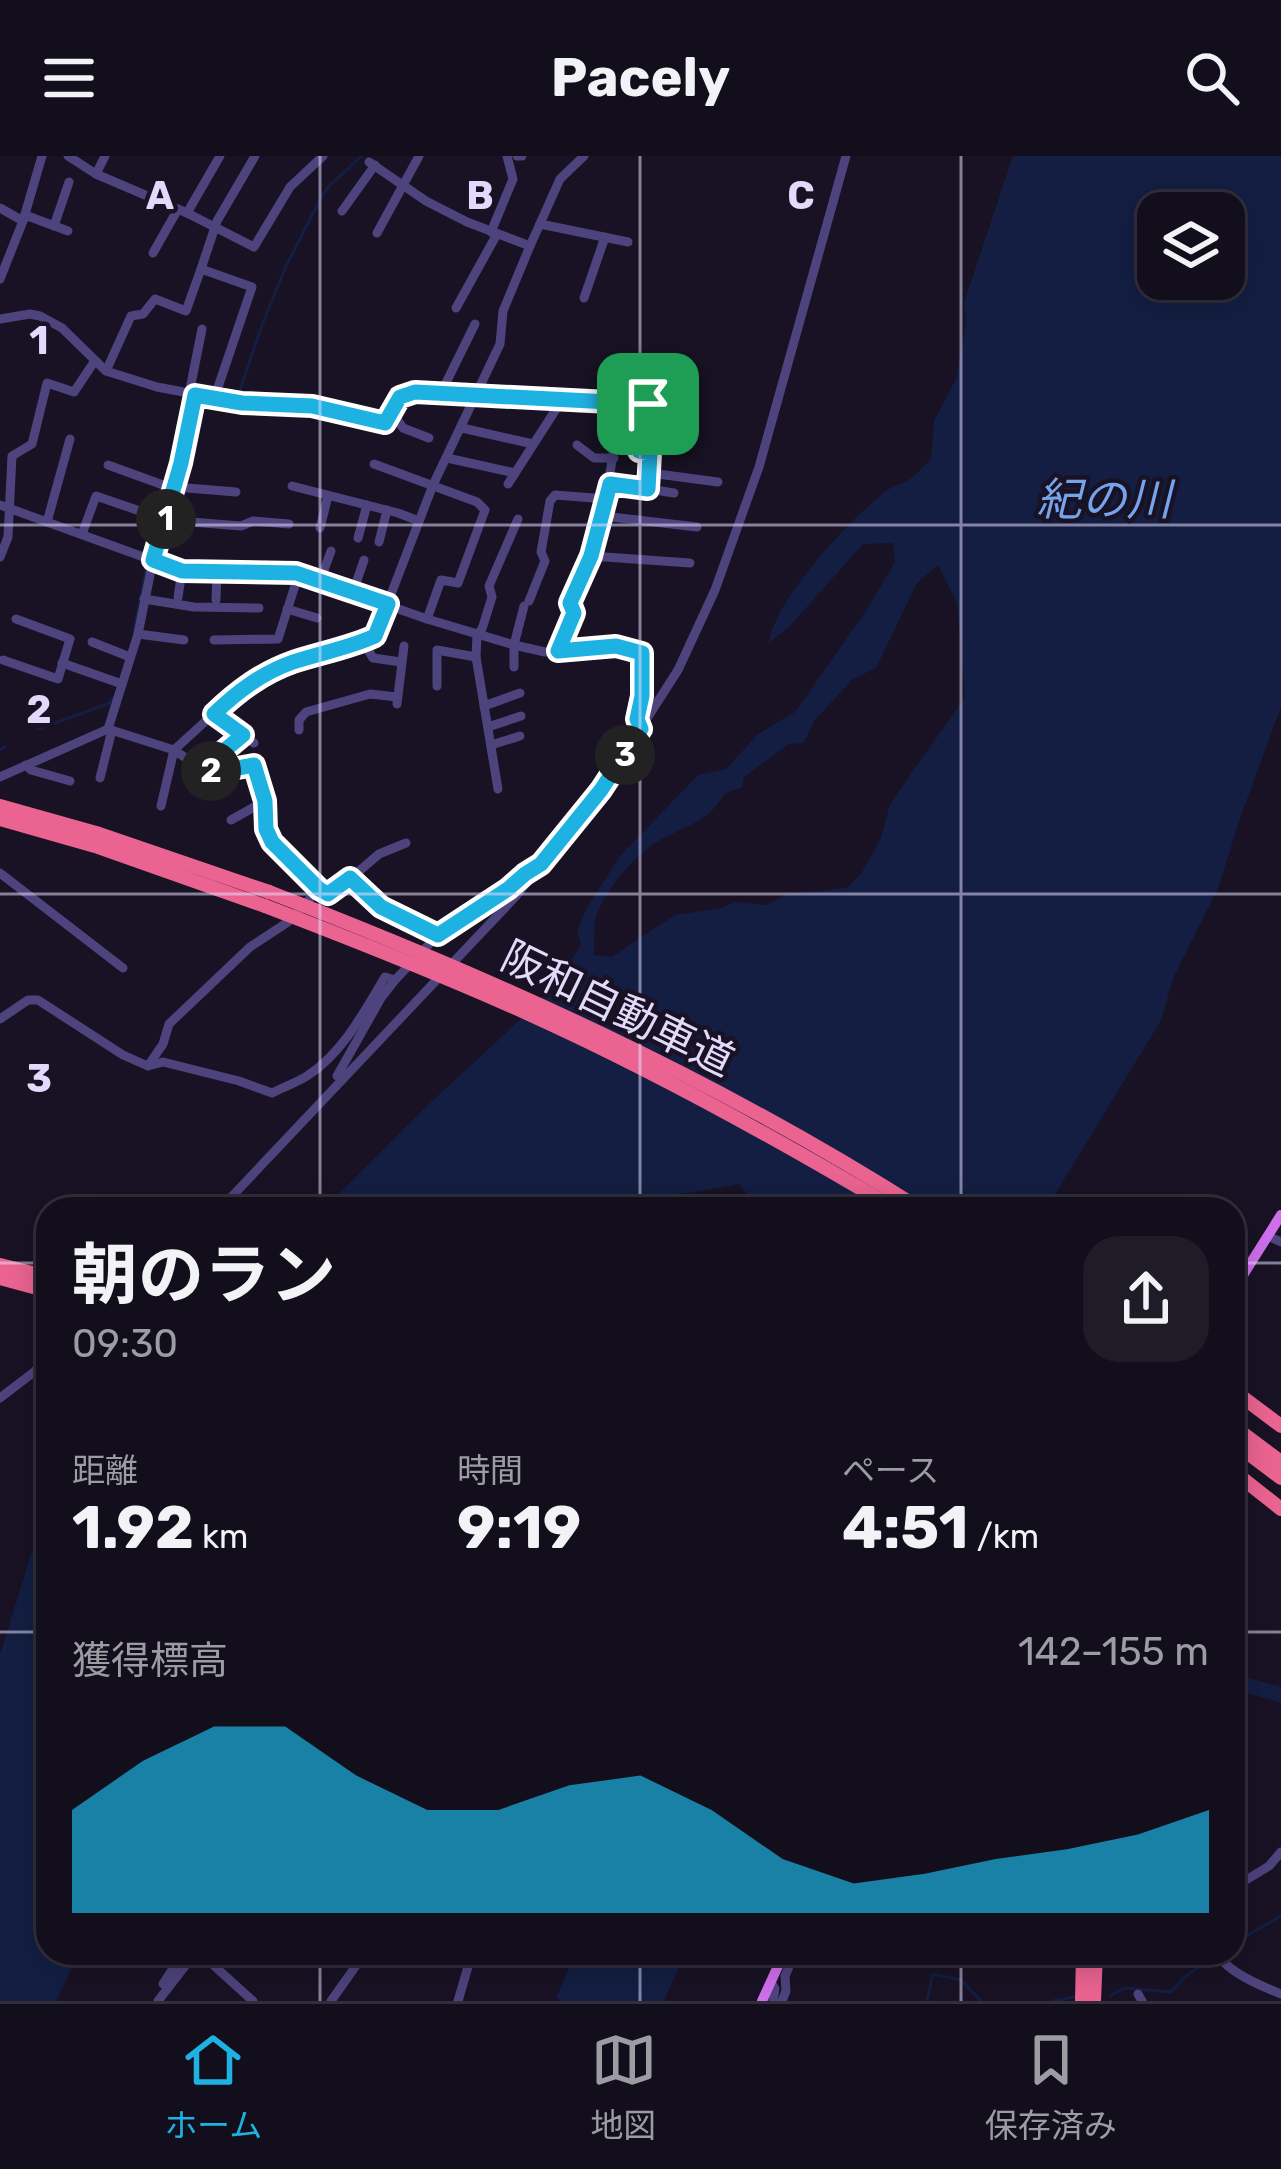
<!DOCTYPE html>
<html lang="ja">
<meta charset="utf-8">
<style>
:root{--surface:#120e1b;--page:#1f1c28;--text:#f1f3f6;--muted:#9c9ca3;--line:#312e3a;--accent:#1eb2e2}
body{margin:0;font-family:Rubik,"Noto Sans JP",sans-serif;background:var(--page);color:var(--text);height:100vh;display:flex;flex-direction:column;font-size:45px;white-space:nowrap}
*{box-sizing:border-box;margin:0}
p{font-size:39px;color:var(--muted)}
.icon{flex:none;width:66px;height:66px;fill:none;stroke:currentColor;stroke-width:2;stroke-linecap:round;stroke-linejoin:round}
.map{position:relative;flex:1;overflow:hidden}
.side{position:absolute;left:36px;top:1041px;width:1209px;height:768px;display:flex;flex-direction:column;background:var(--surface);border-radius:36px;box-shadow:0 6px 30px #0003,0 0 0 3px var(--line)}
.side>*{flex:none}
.buttons{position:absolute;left:1137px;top:36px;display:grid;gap:24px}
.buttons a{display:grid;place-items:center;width:108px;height:108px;border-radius:24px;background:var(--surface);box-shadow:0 6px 30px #0003,0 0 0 3px var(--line);font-size:60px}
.pin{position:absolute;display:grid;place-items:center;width:102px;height:102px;color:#fff;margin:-51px;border-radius:24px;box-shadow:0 6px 18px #0006}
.km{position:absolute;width:60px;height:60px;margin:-30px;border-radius:50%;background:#222;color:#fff;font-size:33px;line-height:60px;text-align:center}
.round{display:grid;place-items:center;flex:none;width:126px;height:126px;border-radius:36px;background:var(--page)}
.summary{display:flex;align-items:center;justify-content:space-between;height:204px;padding:0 36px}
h1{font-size:66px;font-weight:700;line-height:90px}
.metrics{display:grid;grid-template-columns:repeat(3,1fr);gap:18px;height:204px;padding:12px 36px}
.metrics div{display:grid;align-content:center}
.metrics b{font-size:60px;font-weight:700}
.metrics small{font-size:33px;font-weight:400}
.metrics p{font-size:33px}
.chart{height:336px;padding:24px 36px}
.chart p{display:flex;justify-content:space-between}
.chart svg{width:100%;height:216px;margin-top:12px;fill:var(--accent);opacity:.7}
header{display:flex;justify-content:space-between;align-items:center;height:156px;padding:0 36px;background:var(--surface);font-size:54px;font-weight:700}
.tab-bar{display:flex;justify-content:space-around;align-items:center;height:168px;border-top:3px solid var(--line);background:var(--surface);font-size:33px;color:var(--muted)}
.tab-bar a{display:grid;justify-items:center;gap:6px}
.tab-bar .selected{color:var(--accent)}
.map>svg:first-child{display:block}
.water{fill:#131e42;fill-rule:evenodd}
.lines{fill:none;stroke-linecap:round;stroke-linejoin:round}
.stream{stroke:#131e42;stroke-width:3}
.river{stroke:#131e42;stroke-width:15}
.minor{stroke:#4d437d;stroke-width:9}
.major{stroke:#cf6fec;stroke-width:10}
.highway{stroke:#eb6491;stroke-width:14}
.highway-bridge{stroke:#eb6491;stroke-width:14}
.route-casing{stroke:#fff;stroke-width:24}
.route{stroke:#1eb2e2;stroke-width:15}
.grid{fill:none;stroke:#e2dafa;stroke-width:3;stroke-opacity:0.55}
.labels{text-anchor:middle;stroke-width:9;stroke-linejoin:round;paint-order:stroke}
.street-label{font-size:42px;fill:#e2dafa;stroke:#181224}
.water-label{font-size:45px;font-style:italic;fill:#75a4ed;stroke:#181224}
.grid-label{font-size:39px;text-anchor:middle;font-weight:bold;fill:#e2dafa;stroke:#181224;stroke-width:9;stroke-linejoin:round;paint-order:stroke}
</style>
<header><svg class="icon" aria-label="menu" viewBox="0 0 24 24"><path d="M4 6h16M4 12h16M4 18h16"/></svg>Pacely<svg class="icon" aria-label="search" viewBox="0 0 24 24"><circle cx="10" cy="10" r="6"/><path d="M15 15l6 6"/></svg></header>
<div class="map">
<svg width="1281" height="1845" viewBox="0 0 1281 1845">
<rect width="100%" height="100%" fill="#181224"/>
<g class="water">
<path d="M1013,0H1281V551L1242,657L1218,732L1175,818L1160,866L1046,1053H840L821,1042L747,1038L739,1028L702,1035L558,1053H322C359,1020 392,983 428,949C480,898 542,852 581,789L577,774L587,752L620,700L698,619L726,613L758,578L795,556L866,455L895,406L893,387L863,388L790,470L769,487C775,443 850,363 885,336C893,329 902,328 910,323C918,318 924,309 931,303L934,265L956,223L966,167L964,147ZM1158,57H1224V123H1158ZM938,409L957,447L965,541L890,648L881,682L862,716L847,732L787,738L767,749L736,746L721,752L675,759L612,801L594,799C595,787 593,772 596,761C604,736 633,701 655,687C681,671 709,667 724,638L742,631L744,621L789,588L804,587L814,565L853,523L876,512L917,427Z"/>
<path d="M48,1369V1797H79L56,1845H0V1499L32,1394Z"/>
<path d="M575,1797H685L664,1845H562L556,1842Z"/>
</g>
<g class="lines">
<g class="stream">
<path d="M235,241L239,237L262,169L286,110L322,40L329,30L362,0"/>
<path d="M134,475L147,408"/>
<path d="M38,573L108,548L113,542"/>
<path d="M0,593L5,591"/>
<path d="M1233,1788L1281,1760"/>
<path d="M1110,1840L1124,1832L1171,1836L1187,1819L1212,1802"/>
<path d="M927,1845L933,1818L961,1824L981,1845"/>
<path d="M1052,1845L1074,1841"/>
</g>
<path class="river" d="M1233,1525L1281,1539"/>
<g class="minor">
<path d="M68,0L96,18L187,57L220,0"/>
<path d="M517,0H522"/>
<path d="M369,6L426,45L467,66L530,90"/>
<path d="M96,18L105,0"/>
<path d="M0,52L23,65"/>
<path d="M342,55L375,9"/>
<path d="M187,57L254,91L290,31L323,0"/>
<path d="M25,59L68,75"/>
<path d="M540,68L628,86"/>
<path d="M54,70L69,26"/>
<path d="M491,76L513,23L507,0"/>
<path d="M377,77L419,0"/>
<path d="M153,97L178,53"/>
<path d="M0,123L23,65L42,0"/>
<path d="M584,142L605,81"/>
<path d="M456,152L497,78"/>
<path d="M0,163L30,158L40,160L62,172L106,215L157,231L242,247L325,252L385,267L401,241L415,236L648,248L639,295L650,297V317"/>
<path d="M106,215L131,160L143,158L155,143L186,155L201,113"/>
<path d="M441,237L475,168"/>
<path d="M189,238L202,173"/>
<path d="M214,243L252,131L201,113L217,65L255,0"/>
<path d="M392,256L403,272L429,282"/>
<path d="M462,272L533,288"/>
<path d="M577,289L594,302H614"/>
<path d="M447,302L515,317"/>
<path d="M374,308L477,346L485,354L458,427L441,424L427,463"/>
<path d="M108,309L174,333"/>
<path d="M508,328L560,247"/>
<path d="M610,328L648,333L650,317L718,326"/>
<path d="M292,330L398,357L419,365"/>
<path d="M175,331L236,336"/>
<path d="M648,333L674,337"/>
<path d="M0,349L182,415L296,417L427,463L514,489L545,496L616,490L642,497V540L637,563L641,573"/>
<path d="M603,360L697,371"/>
<path d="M47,366L70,283"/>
<path d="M320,372L328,340"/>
<path d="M82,378L96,340L166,364L241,370L253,365L289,368"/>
<path d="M358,382L367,349"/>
<path d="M379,386L387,354"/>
<path d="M591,400L690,407"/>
<path d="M0,401L8,381L12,300L32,288L47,227L74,236L94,206"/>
<path d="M320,425L331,395"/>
<path d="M353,436L364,404"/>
<path d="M178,441L182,415"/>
<path d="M144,443L194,451L259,452"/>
<path d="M216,444L217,416"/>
<path d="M529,445L545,405L541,396L550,345L555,339L607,343"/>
<path d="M287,453L317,462"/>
<path d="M138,478L184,484"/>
<path d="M214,484L278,483L299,417"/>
<path d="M92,486L130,501"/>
<path d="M363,486L373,502L401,506"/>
<path d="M558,495L573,457L570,447C602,375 611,326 619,248"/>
<path d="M3,504L58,523L70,483L16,463"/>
<path d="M62,507L122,528"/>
<path d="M514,511V489L524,450"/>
<path d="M437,530V494L476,501"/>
<path d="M397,548L404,490"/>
<path d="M484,550L520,537"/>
<path d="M214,558L254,587"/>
<path d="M488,571L521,560"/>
<path d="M108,573L138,478L153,404L181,307L195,239"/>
<path d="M299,574V564L306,556L370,538L397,541"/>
<path d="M491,589L520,580"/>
<path d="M26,609L31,614L70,625"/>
<path d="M202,613L243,579"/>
<path d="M0,621L108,573L174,594L202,613L216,616L253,609L265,645L266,673L272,686L319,733L328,738L351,722L381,751L438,779"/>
<path d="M100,622L112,574"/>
<path d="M498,633L476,501L477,479L482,473L492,441L489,430L518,363"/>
<path d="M161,650L174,594L232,541L253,524L288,508L375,480L433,329L500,188L503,155L530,90L560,23L584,0"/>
<path d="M231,664L265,645"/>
<path d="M0,717L123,812"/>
<path d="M351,722L379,698L406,687"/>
<path d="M0,863L28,844H38L123,899L148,910L163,906L239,925L272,937C283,931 296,927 307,920C342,898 364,856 385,821L395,824"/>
<path d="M148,910L163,888L169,868L250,791L288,766L319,733"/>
<path d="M337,920L381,842L395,824L438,779L508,733L536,711"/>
<path d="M220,1053L516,740L601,634L678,514L715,434L759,311L846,0"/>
<path d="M1270,1081L1281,1086"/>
<path d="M0,1242L34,1216L48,1199"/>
<path d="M1233,1732L1269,1710L1281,1696"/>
<path d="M200,1797L253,1845"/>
<path d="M1216,1797C1229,1817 1259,1829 1281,1838"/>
<path d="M771,1826L775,1833L773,1845"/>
<path d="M163,1828L183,1797"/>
<path d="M1138,1838L1142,1845"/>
<path d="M158,1845L195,1797"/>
<path d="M331,1845L365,1797"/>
<path d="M458,1845L472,1797"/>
<path d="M782,1845L786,1835L785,1820L795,1797"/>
</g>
<g class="major">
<path d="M1233,1135L1281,1059"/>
<path d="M762,1845L784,1797"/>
</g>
<g class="highway">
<path d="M0,650L96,677L269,736"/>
<path d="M0,663L95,690L265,750"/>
<path d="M0,1109L48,1121"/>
<path d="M0,1122L48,1135"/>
<path d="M1233,1234L1281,1270"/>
<path d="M1233,1270L1281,1306"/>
<path d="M1233,1286L1281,1322"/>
<path d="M1233,1315L1281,1353"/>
<path d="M1082,1845L1083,1797"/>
<path d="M1094,1845L1096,1797"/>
</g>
<g class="highway-bridge">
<path d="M269,736C495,823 716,923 920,1053"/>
<path d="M265,750C354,784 442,819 529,858C655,915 776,982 895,1053"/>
</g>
</g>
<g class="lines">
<defs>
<path id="route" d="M415,236L648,248L639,295L650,297L648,333L610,328L591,400L570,447L574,457L558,495L616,490L642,497V540L637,563L641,573L601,634L541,708L525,718L508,733L438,779L381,751L350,722L328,738L319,733L272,686L266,673L265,645L254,609L216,616L202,613L243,579L214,558C238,535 262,517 293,506C320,497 349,492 375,480L388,448L296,417L182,415L153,404L181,307L195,239L242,247L312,250L385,267L400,241Z"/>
</defs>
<use href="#route" class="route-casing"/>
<use href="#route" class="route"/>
</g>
<path class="grid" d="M320,0V1053M640,0V1053M961,0V1053M0,369H1281M0,738H1281M0,1107H48M1233,1107H1281M0,1476H48M1233,1476H1281M320,1797V1845M640,1797V1845M961,1797V1845"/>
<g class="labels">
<g class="street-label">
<text transform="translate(618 852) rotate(26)" y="15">阪和自動車道</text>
</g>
<g class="water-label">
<text x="1104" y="359">紀の川</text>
</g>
</g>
<g class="grid-label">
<text x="160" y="53">A</text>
<text x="480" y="53">B</text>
<text x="801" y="53">C</text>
<text x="39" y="198">1</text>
<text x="39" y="567">2</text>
<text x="39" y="936">3</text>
</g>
</svg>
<div class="buttons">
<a><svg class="icon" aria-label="layers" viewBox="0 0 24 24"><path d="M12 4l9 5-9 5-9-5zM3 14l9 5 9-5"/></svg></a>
</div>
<div class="pin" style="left:648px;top:248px;background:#1e9e55"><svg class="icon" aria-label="arrive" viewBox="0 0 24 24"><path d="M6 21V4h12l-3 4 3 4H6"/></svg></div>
<b class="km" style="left:166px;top:363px">1</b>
<b class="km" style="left:211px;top:615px">2</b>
<b class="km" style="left:625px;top:599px">3</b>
<section class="side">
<div class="summary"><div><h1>朝のラン</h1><p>09:30</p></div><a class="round"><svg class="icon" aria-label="share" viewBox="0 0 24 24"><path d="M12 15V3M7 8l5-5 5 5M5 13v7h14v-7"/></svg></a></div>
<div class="metrics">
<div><p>距離</p><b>1.92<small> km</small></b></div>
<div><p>時間</p><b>9:19</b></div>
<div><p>ペース</p><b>4:51<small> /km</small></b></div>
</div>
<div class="chart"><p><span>獲得標高</span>142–155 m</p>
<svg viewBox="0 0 160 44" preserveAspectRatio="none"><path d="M0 44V23L10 13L20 6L30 6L40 16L50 23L60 23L70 18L80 16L90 23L100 33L110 38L120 36L130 33L140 31L150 28L160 23V44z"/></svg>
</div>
</section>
</div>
<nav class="tab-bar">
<a class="selected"><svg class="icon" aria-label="home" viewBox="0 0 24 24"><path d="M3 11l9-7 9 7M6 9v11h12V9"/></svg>ホーム</a>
<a><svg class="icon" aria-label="map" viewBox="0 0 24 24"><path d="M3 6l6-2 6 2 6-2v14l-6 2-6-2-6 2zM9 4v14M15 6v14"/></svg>地図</a>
<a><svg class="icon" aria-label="saved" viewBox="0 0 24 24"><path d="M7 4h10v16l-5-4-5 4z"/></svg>保存済み</a>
</nav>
